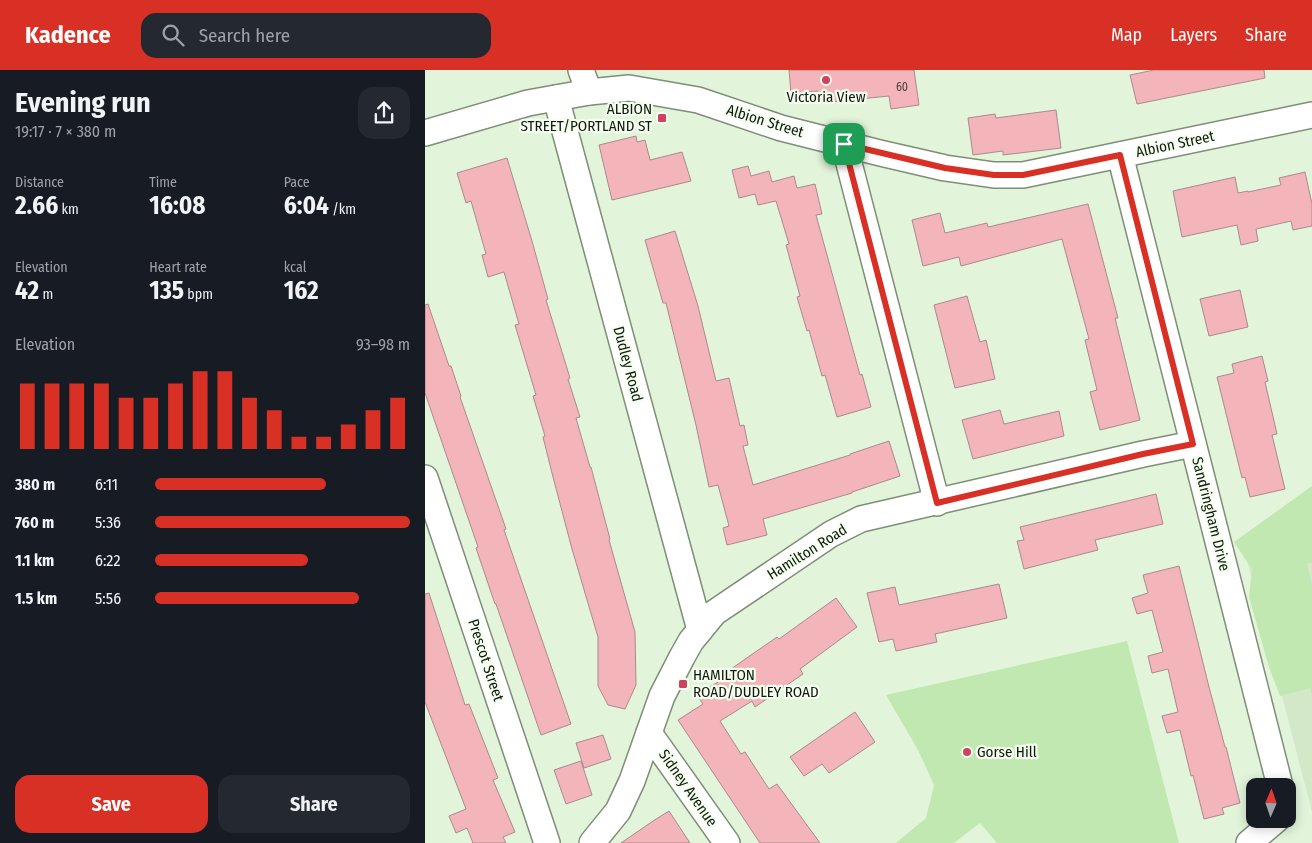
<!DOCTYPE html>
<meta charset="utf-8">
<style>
:root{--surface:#171b24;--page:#242831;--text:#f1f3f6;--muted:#9ea1a6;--accent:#d93025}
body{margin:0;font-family:"Fira Sans Condensed",sans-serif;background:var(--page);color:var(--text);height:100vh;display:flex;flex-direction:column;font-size:19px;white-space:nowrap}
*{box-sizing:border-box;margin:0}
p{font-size:16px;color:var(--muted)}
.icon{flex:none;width:28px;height:28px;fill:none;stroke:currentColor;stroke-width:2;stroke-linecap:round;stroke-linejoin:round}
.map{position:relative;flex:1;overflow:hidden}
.side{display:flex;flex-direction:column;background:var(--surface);width:425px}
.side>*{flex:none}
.needle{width:32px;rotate:2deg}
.fabs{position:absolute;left:821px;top:708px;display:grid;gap:10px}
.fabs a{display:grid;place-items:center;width:50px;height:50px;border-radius:10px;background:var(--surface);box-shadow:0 2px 12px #0003;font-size:25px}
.pin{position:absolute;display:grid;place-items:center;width:42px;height:42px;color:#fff;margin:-21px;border-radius:10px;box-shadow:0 2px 8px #0006}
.round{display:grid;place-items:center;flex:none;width:52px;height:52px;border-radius:15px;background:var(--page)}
.head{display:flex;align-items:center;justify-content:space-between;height:85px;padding:0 15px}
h1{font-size:28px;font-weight:700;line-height:38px}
.metrics{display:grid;grid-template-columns:repeat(3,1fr);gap:8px;height:85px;padding:5px 15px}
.metrics div{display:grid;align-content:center}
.metrics b{font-size:25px;font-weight:700}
.metrics small{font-size:14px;font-weight:400}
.metrics p{font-size:14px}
.chart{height:140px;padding:10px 15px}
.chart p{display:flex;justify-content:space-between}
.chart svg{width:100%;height:90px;margin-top:5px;stroke:var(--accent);stroke-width:6}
.cta{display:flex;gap:10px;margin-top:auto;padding:10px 15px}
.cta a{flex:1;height:58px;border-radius:15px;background:var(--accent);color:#fff;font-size:20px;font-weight:700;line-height:58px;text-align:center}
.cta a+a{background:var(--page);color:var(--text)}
ul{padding:0 15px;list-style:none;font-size:16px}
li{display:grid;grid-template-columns:80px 60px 1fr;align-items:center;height:38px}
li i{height:12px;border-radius:6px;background:var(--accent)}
header{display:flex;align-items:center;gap:30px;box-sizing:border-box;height:70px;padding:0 25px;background:var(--accent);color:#fff}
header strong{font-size:24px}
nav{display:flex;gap:28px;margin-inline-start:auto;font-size:18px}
.search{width:350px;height:45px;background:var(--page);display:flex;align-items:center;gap:12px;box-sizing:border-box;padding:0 18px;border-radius:15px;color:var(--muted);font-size:19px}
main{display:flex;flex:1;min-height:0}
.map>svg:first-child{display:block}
.built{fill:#d2e8c8}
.green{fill:#c2e8b1}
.building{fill:#f3b4ba;stroke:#aa8a8d}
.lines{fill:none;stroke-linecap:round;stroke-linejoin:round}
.street-casing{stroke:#7e8e77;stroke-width:28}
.street{stroke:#fff;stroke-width:25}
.route-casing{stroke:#fff;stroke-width:10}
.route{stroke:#d93025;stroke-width:6}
.poi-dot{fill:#d0415f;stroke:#f4ffef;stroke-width:2}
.labels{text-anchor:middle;stroke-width:4.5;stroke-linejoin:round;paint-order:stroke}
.number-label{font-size:12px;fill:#4b403a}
.poi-label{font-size:15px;fill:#131910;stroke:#f4ffef;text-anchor:start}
.street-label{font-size:15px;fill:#131910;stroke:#f4ffef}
</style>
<header>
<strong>Kadence</strong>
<div class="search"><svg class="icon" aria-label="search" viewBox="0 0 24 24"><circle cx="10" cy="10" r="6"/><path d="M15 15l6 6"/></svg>Search here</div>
<nav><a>Map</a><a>Layers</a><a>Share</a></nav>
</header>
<main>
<section class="side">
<div class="head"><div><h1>Evening run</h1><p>19:17 · 7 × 380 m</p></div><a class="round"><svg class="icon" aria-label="share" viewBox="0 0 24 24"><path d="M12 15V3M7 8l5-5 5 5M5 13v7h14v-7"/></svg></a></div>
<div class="metrics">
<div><p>Distance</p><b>2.66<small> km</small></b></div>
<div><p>Time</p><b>16:08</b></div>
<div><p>Pace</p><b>6:04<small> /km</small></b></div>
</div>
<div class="metrics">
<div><p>Elevation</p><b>42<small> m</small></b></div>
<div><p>Heart rate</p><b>135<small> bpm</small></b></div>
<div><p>kcal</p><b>162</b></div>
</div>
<div class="chart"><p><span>Elevation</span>93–98 m</p>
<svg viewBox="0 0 160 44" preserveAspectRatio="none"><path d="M5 44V12M15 44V12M25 44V12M35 44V12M45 44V19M55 44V19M65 44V12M75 44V6M85 44V6M95 44V19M105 44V25M115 44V38M125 44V38M135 44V32M145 44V25M155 44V19"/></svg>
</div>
<ul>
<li><b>380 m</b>6:11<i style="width:67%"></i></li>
<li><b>760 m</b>5:36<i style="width:100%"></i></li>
<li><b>1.1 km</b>6:22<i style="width:60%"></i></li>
<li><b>1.5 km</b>5:56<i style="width:80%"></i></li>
</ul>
<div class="cta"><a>Save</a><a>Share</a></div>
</section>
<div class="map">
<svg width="887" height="773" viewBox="0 0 887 773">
<rect width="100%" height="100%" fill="#e2f4da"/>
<path class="built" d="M887,461V742L818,475Z"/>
<g class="green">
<path d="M887,416V493L882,494L887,515V625L885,618L855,626L844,597L824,527L827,499L809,472Z"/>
<path d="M702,571L754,773H572L555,753L529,773H471L501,748L509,715L493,680L461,625Z"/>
</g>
<g class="building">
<path d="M364,0H489L494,35L466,39L464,26L395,33L393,21L366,23Z"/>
<path d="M729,0H839L840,8L712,34L705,5Z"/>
<path d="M631,40L636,78L578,85V81L548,85L543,48L570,44L571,48Z"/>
<path d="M211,66L212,72L220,70L225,90L257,82L266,111L187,130L174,75Z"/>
<path d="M82,88L107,171L123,229L121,230L145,308L143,309L155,347L151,348L165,397H166L185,469L184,470L210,562L211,615L200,639L183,635L173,616V567L147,479L128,407L118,367L120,366L108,326L111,325L90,255L94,254L79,202L63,207L57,185L61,184L46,131L41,133L32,103Z"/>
<path d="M323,96L326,106L344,101L347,112L369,106L372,118L390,114L397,144L391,145L435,305L437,304L446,337L412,347L400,305L397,306L384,260L382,261L372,227L375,226L361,175L364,174L351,131L333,135L330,124L314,128L307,100Z"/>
<path d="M880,102L887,134V156L868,160L866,151L831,159L833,171L816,175L812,155L757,167L748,121L810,107L813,123L823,121V122L856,115L854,108Z"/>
<path d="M663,134L693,248H690L715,350L675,360L665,322L672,320L660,270L664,269L637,169L536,196L534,187L498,196L487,150L515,143L520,163L562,153L563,157Z"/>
<path d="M250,161L273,236L291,311L304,308L315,356L319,355L323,375L318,376L328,415L425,385V384L464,371L475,406L427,422V423L338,449L342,465L302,475L298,458L304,456L293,415L284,417L271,355L241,233H238L220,170Z"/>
<path d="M815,220L823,257L784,266L775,229Z"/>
<path d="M542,226L555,272L561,270L570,309L530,318L509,235Z"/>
<path d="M3,234L24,296H26L36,326L35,327L81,459L79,460L146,654L116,665L71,534H70L51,478L53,477L0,323V235Z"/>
<path d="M837,286L843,311L840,312L852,364L847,365L860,419L825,427L820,407L817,408L792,307L809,303L807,294Z"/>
<path d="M575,340L579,354L634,341L639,366L548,389L537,350Z"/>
<path d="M731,424L738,454L670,470L673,480L599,499L592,471L599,470L595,457Z"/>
<path d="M754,496L784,617L800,677H801L815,733L797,738L799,744L779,749L768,705L766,706L755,660L742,663L737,646L753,642L743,599L727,603L723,586L738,582L727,540L712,544L707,528L723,523L718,505Z"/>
<path d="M574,514L582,548L510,564L512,572L471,581L468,569L454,572L442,523L470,517L474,535Z"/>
<path d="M4,523L40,635L44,634L73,708L68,710L90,762L78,767L81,773H48L42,758L31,763L24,746L41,739L0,632V524Z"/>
<path d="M411,528L432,557L375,599L378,604L330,637L327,631L295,651L316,684L320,682L344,719L352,714L395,773H335L253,650L278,634L272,625L308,603L306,599L352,567L354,569Z"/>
<path d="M430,642L450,672L404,703L397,694L379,706L365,687Z"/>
<path d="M178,665L186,689L159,698L151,673Z"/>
<path d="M156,691L167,725L141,734L129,700Z"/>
<path d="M244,741L265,773H196L228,751Z"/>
</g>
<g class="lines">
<defs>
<g id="street">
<path d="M156,0L164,22"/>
<path d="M131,28L275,560"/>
<path d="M0,63L103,33L164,22L204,18L273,30L356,58L455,83L520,98L569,105H598L887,45"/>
<path d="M419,74L512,433"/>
<path d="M695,85L855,716"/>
<path d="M0,408L122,773"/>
<path d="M224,663L302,773"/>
<path d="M167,773L193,741L207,711L237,626L257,587L266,571L289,543L406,464L436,449L718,384L768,374"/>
<path d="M824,773L852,749"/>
</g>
</defs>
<use href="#street" class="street-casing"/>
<use href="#street" class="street"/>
</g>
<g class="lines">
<defs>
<path id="route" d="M419,74L520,98L569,105H598L695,85L768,374L718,384L512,433Z"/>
</defs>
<use href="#route" class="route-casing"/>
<use href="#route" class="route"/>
</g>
<g class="poi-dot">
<circle cx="401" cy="10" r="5"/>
<rect x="232" y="43" width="10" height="10" rx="2.5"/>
<rect x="253" y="609" width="10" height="10" rx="2.5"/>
<circle cx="542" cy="682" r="5"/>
</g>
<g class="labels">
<g class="number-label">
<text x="477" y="21">60</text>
</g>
<g class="poi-label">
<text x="401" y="32" text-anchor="middle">Victoria View</text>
<text x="227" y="44" text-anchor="end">ALBION<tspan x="227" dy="17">STREET/PORTLAND ST</tspan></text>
<text x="268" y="610">HAMILTON<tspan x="268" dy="17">ROAD/DUDLEY ROAD</tspan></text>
<text x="552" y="687">Gorse Hill</text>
</g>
<g class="street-label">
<text transform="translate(340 51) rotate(17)" y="5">Albion Street</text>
<text transform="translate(750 74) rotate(-12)" y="5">Albion Street</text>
<text transform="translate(203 294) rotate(75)" y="5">Dudley Road</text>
<text transform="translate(786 444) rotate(76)" y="5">Sandringham Drive</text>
<text transform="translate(382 482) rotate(-32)" y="5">Hamilton Road</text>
<text transform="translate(61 590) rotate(72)" y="5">Prescot Street</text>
<text transform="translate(263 718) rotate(55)" y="5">Sidney Avenue</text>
</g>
</g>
</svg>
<div class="fabs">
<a><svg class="needle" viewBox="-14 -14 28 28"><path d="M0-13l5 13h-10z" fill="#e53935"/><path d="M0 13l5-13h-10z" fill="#9ea1a6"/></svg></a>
</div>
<div class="pin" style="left:419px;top:74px;background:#1e9e55"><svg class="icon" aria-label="arrive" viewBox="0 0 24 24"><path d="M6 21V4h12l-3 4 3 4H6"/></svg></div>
</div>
</main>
